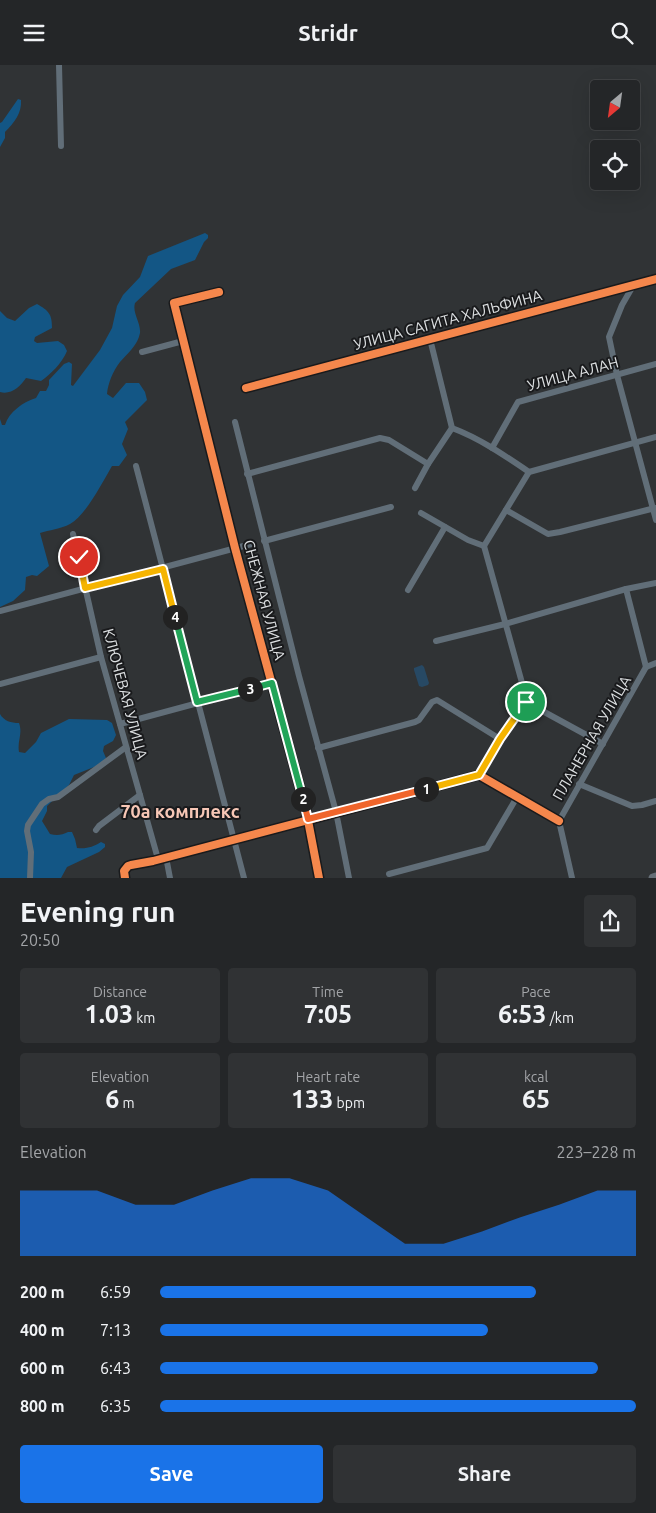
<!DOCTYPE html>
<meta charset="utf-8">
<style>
:root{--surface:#242628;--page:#303234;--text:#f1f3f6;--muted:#a3a5a8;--line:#414345;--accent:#1a73e8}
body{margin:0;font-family:Ubuntu,sans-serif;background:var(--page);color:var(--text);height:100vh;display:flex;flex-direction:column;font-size:19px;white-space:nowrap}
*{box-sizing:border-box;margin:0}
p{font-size:16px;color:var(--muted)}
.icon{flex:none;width:28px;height:28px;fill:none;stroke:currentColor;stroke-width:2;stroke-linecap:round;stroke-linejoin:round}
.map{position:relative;height:813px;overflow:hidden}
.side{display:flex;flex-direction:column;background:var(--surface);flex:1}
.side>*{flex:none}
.needle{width:32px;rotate:209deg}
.tools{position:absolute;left:590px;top:15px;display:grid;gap:10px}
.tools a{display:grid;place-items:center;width:50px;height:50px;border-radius:5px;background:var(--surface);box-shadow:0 5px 20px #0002,0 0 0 1px var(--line);font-size:25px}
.pin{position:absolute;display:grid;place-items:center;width:42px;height:42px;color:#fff;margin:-21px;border:2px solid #fff;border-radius:50%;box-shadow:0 1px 5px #0007}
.km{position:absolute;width:25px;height:25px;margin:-12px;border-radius:50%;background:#222;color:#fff;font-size:14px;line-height:25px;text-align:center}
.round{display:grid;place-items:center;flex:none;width:52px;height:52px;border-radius:5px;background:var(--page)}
.headline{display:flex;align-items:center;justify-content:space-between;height:85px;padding:0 20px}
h1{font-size:28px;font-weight:700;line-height:38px}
.stats{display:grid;grid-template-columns:repeat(3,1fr);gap:8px;height:85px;padding:5px 20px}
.stats div{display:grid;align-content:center;border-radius:5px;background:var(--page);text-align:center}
.stats b{font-size:25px;font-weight:700}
.stats small{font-size:14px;font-weight:400}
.stats p{font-size:14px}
.chart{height:140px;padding:10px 20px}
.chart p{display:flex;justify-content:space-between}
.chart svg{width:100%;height:90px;margin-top:5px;fill:var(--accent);opacity:.7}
.button{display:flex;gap:10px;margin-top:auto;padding:10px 20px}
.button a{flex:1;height:58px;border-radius:5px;background:var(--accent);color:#fff;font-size:20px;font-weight:700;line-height:58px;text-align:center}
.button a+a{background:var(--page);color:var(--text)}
ul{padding:0 20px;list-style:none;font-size:16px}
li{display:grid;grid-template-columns:80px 60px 1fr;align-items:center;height:38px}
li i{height:12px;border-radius:6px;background:var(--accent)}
header{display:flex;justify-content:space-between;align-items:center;height:65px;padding:0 20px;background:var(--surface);font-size:22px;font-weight:700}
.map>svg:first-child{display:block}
.green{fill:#274964}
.forest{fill:#135685}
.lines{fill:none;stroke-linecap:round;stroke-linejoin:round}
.minor{stroke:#616e78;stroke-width:6}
.major{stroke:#656e76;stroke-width:9}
.cycleway-casing{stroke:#191a1c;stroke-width:11}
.cycleway{stroke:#f5874c;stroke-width:8}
.split-1-casing{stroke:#fff;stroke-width:10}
.split-2-casing{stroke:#fff;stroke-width:10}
.split-3-casing{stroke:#fff;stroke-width:10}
.split-4-casing{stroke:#fff;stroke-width:10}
.split-5-casing{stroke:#fff;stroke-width:10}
.split-1{stroke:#f5b400;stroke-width:6}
.split-2{stroke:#f0652b;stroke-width:6}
.split-3{stroke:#22a559;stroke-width:6}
.split-4{stroke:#22a559;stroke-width:6}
.split-5{stroke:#f5b400;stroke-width:6}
.labels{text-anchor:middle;stroke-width:4;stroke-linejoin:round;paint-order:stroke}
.street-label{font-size:15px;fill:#dde0e2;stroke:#191a1c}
.quarter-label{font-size:18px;font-weight:bold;fill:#f7c7b6;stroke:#191a1c}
</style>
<header><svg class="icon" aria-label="menu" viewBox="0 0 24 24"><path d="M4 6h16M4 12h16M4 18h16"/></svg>Stridr<svg class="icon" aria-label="search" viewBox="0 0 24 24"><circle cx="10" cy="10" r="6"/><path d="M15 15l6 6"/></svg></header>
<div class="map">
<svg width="656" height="813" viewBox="0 0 656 813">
<rect width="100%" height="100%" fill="#303335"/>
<path class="green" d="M422,600L424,602L429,618L428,620L422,622L419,621L414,605V603Z"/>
<g class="forest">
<path d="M18,34L21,35C22,48 14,58 5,67V73L0,82V58L2,57Z"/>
<path d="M205,168L208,170V173L204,177L195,195L171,204L135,238C132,248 141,258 140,268C138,280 127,289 120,297C113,306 108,318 107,329L113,333L126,318H139L145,327L147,335L125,357L128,364L122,379L127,390L119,401H112C102,418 86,450 70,459C61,464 49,465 40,468L49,501L37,511L32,510L26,512L25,525L13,536L0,542V354L2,360H5C9,347 23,337 36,333L40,326H46L49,320V315L64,299L69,297L72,299L71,320L73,321L100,285L112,263L117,241L123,230L140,212L148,191Z"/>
<path d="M37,239C49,246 52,249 52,263L35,272L34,276L37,278L58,276L64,280L67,286C62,298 51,309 41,316L26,313C20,322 11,330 0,327V246L7,253L15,256L29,243Z"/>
<path d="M0,649C4,656 11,658 19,658C23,669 17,676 19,687L25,688L36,677L41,668L69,654L107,655L112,658L116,670L113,676L104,681L103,686L106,693L99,700L74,710L69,720L47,741V746L42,756L50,769C57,771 62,770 68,767H72L75,774L77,783C87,784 93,782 101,777L105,779V782L99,787L67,802L61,813H0Z"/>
</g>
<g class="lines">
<g class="minor">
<path d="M59,0L61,81"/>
<path d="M633,221L622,240L609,272L617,310L656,455"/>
<path d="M219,227L174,238L235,483L306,745L319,813"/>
<path d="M430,274L452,363"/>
<path d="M142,287L183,276"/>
<path d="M246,323L656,214"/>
<path d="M235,357L299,611L336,747L349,813"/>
<path d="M452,363C479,373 504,390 529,407"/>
<path d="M492,383L518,337L656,299"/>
<path d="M136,401L244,813"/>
<path d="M247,409L380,373L389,375L428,399"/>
<path d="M415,423L428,399L452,363"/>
<path d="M506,445L548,469L560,467L655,443"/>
<path d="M421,448L468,475L484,481"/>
<path d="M73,469L101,592L158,794"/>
<path d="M264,476L391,442"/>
<path d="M484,481L529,407L656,372"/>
<path d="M484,481L524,625L526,637"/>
<path d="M626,524L646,602"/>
<path d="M408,525L445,462"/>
<path d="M0,546L251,479"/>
<path d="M436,576L505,559L626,524L656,518"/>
<path d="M646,602L656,598"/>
<path d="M0,619L101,592"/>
<path d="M120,659L272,618"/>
<path d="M318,683L415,657L419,655L432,637L437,635L500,674"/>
<path d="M479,710L500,674L526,637L603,679"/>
<path d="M579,719L632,741L642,740L656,736"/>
<path d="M559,756L646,602"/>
<path d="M559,756L572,813"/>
<path d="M96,765L99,761L140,730"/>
<path d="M166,792L170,813"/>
<path d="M389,809L487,783L517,732"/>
<path d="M30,813L31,787L27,766L28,760L42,739L49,734L58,732L126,682"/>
<path d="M125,813L124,806L128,801L131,800L153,796L479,710L559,756"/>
</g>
<path class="major" d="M653,813L656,812"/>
<defs>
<g id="cycleway">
<path d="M219,227L174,238L235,483L306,745L319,813"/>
<path d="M246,323L656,214"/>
<path d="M125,813L124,806L128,801L131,800L153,796L479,710L559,756"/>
</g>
</defs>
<use href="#cycleway" class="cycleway-casing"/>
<use href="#cycleway" class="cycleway"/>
</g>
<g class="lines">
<defs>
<path id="split-1" d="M426,724L479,710L500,674L526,637"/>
<path id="split-2" d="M303,734L308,754L426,724"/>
<path id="split-3" d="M250,624L272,618L303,734"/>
<path id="split-4" d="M175,552L197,637L250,624"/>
<path id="split-5" d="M79,492L85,523L163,504L175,552"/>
</defs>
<use href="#split-1" class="split-1-casing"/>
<use href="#split-2" class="split-2-casing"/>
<use href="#split-3" class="split-3-casing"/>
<use href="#split-4" class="split-4-casing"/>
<use href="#split-5" class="split-5-casing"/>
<use href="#split-1" class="split-1"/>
<use href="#split-2" class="split-2"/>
<use href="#split-3" class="split-3"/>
<use href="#split-4" class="split-4"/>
<use href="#split-5" class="split-5"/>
</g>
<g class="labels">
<g class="street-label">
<text transform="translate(448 255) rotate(-15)" y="5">УЛИЦА САГИТА ХАЛЬФИНА</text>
<text transform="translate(573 309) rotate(-15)" y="5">УЛИЦА АЛАН</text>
<text transform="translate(264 535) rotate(75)" y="5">СНЕЖНАЯ УЛИЦА</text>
<text transform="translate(125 629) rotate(75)" y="5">КЛЮЧЕВАЯ УЛИЦА</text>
<text transform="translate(592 673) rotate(-60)" y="5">ПЛАНЕРНАЯ УЛИЦА</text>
</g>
<g class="quarter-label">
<text x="180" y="753">70а комплекс</text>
</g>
</g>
</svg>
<div class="tools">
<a><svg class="needle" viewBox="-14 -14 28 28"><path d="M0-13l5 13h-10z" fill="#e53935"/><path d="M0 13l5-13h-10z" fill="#a3a5a8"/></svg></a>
<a><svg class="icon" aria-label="locate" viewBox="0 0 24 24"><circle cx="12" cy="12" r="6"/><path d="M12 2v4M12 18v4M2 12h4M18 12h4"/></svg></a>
</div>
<div class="pin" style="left:526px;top:637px;background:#1e9e55"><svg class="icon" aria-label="arrive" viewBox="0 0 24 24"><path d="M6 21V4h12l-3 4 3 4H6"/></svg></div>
<div class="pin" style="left:79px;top:492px;background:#d93025"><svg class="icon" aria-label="check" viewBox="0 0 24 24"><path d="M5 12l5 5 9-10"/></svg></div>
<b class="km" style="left:426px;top:724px">1</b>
<b class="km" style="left:303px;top:734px">2</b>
<b class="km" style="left:250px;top:624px">3</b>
<b class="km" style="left:175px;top:552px">4</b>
</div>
<section class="side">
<div class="headline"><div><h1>Evening run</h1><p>20:50</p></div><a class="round"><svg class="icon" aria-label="share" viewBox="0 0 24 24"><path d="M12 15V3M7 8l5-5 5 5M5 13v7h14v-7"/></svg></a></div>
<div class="stats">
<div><p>Distance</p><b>1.03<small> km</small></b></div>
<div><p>Time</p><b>7:05</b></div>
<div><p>Pace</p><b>6:53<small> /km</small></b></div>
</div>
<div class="stats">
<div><p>Elevation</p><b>6<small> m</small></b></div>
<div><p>Heart rate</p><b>133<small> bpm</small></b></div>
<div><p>kcal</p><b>65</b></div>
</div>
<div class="chart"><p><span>Elevation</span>223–228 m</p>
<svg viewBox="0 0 160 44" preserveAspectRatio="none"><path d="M0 44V12L10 12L20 12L30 19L40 19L50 12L60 6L70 6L80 12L90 25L100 38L110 38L120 32L130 25L140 19L150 12L160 12V44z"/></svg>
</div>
<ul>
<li><b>200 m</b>6:59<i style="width:79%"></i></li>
<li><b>400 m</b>7:13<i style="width:69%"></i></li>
<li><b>600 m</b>6:43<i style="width:92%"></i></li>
<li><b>800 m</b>6:35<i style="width:100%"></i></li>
</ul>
<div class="button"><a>Save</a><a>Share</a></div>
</section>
